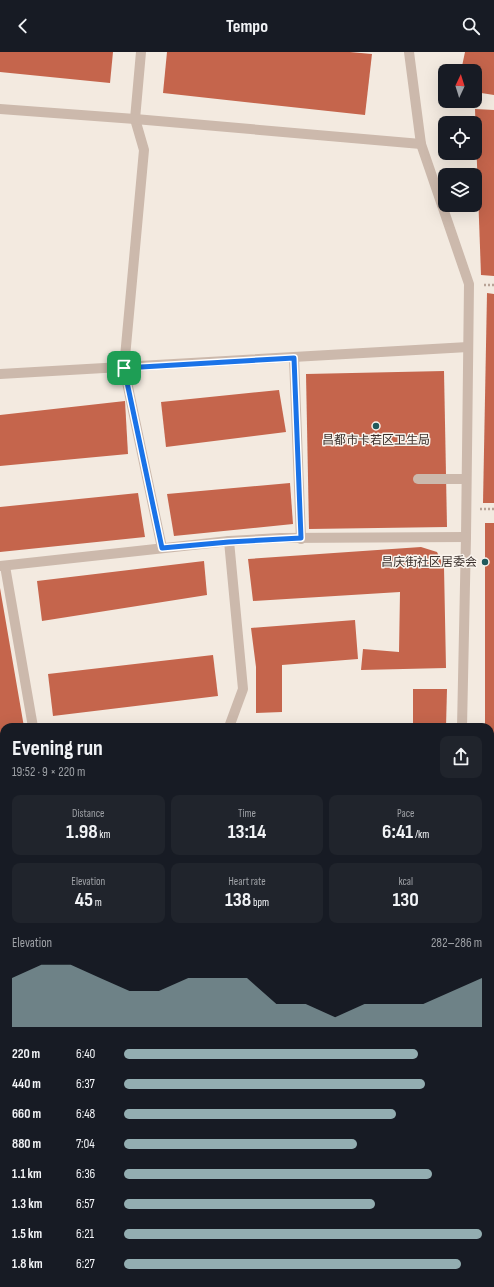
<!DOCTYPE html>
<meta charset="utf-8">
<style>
:root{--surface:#171b24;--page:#20242c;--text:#f1f3f6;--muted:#9ea1a6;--accent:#93aeb1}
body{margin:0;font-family:"Sofia Sans Condensed","Noto Sans SC",sans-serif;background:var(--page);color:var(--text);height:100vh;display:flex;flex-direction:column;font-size:15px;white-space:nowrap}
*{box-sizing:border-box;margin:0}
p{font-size:13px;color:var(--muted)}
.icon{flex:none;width:22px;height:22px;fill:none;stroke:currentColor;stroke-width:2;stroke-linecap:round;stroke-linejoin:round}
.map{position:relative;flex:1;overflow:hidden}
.panel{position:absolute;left:0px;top:671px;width:494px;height:564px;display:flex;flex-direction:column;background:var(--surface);border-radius:12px 12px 0 0;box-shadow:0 4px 16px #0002}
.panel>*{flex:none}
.needle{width:26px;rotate:4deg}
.tools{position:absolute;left:438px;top:12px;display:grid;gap:8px}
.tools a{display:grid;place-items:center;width:44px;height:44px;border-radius:8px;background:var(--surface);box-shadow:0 4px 16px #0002;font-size:20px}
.pin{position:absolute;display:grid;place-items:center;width:34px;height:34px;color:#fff;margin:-17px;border-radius:8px;box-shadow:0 2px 6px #0006}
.round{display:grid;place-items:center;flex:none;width:42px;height:42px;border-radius:8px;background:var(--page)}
.summary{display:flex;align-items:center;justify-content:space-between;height:68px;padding:0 12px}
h1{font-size:22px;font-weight:700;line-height:30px}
.figures{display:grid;grid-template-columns:repeat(3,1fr);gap:6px;height:68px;padding:4px 12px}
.figures div{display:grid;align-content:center;border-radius:8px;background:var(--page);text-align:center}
.figures b{font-size:20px;font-weight:700}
.figures small{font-size:11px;font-weight:400}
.figures p{font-size:11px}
.chart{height:112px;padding:8px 12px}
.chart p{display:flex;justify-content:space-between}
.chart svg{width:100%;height:72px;margin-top:4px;fill:var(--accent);opacity:.7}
ul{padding:0 12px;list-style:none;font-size:13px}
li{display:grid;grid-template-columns:64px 48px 1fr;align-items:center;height:30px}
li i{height:10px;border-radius:5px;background:var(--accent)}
header{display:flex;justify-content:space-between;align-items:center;height:52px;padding:0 12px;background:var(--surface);font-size:18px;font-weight:700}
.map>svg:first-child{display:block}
.plaza{fill:#ebdac7}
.water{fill:#7fb0b0}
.building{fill:#c5654c}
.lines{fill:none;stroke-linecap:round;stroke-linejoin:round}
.path{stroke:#b8a396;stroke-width:2.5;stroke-dasharray:2 2;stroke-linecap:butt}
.minor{stroke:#ccb9ac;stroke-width:10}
.major{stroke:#7b655c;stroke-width:10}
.route-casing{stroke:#fff;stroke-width:8}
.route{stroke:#1a73e8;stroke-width:5}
.poi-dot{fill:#205a5c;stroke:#faf4ed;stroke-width:1.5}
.labels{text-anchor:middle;stroke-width:3;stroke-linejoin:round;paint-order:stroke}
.poi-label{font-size:12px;fill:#3a2f2b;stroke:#faf4ed}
</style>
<header><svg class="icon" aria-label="back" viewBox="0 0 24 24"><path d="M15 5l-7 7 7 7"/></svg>Tempo<svg class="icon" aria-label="search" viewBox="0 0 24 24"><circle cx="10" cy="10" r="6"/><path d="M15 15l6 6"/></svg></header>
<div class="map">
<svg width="494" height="1235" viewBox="0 0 494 1235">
<rect width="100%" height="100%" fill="#f3eae0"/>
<path class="plaza" d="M0,864H4V1231H181L183,1235H0Z"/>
<path class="water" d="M494,1079V1235H217L224,1231H490V1081Z"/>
<g class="building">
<path d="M0,0H113L110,31L0,20Z"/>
<path d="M167,0H350L372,2L365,63L163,41Z"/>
<path d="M465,0H494V43L475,40V19H461Z"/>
<path d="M475,57L494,58V224L481,223Z"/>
<path d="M487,241L494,242V451H483Z"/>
<path d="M444,319L447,475L309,477L306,322Z"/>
<path d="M279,338L286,380L166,395L161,350Z"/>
<path d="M125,349L128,402L0,414V363Z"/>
<path d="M290,431L293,472L174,484L167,442Z"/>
<path d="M138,441L145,485L0,500V455Z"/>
<path d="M485,471H494V685L490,686V675H485Z"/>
<path d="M421,495L437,500L444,515L446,616L361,618L363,597L399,600L400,540L253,549L248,507Z"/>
<path d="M204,509L207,543L42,569L37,529Z"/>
<path d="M0,536L24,675H4V813H0Z"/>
<path d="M355,568L358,607L282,613V660L256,661V615L251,576Z"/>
<path d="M213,603L218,644L53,664L48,622Z"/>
<path d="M413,637H447L446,675H413Z"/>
<path d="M490,819H494V1012L490,1013Z"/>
</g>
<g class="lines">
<g class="path">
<path d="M484,233H494"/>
<path d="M480,457H494"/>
<path d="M490,704L494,705"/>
<path d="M490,741L494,742"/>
<path d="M490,800L494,799"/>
</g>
<g class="minor">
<path d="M141,0L135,67L144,98L124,316L162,496"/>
<path d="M409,0L421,92L469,232L466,485L462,675"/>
<path d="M0,57L135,67L421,92"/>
<path d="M294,306L301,487"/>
<path d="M0,322L468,295"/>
<path d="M418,427H466"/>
<path d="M229,489L243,637L229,675"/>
<path d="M0,514L229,489L280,486L466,485"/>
<path d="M5,514L33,675"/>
<path d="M490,1061L494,1060"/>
<path d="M197,1235L203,1231"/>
</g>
<g class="major">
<path d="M490,771L494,770"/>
<path d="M0,832H4"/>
</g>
</g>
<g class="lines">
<defs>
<path id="route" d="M294,306L301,486L229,490L162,496L124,316Z"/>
</defs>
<use href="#route" class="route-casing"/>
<use href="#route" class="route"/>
</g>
<g class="poi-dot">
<circle cx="376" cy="374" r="4"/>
<circle cx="485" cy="510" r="4"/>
</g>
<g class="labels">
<g class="poi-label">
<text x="376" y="392">昌都市卡若区卫生局</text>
<text x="477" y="514" text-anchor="end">昌庆街社区居委会</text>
</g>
</g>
</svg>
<div class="tools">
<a><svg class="needle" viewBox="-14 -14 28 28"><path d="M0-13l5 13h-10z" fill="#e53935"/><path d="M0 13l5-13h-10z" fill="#9ea1a6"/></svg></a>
<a><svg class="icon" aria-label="locate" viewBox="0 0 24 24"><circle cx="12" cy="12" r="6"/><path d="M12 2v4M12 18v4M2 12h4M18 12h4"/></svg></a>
<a><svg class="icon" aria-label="layers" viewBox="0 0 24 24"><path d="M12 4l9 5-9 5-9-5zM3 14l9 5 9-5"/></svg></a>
</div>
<div class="pin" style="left:124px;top:316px;background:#1e9e55"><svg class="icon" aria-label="arrive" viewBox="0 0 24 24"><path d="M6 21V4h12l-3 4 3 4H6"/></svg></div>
<section class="panel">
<div class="summary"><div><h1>Evening run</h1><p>19:52 · 9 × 220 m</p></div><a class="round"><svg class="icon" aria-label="share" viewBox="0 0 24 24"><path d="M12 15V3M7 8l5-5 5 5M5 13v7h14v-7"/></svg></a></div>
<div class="figures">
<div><p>Distance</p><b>1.98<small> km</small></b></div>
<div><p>Time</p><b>13:14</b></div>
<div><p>Pace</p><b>6:41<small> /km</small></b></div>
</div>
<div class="figures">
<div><p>Elevation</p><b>45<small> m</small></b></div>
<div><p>Heart rate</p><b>138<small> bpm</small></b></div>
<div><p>kcal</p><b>130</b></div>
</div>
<div class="chart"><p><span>Elevation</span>282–286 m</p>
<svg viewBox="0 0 160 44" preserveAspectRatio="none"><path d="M0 44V14L10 6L20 6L30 14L40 22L50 22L60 14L70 14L80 14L90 30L100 30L110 38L120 30L130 30L140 30L150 22L160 14V44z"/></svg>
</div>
<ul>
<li><b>220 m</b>6:40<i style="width:82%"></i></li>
<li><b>440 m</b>6:37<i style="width:84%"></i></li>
<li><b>660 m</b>6:48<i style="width:76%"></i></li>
<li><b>880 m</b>7:04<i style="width:65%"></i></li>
<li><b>1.1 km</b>6:36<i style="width:86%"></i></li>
<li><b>1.3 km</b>6:57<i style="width:70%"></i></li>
<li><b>1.5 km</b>6:21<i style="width:100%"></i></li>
<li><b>1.8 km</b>6:27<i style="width:94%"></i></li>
</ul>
</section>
</div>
